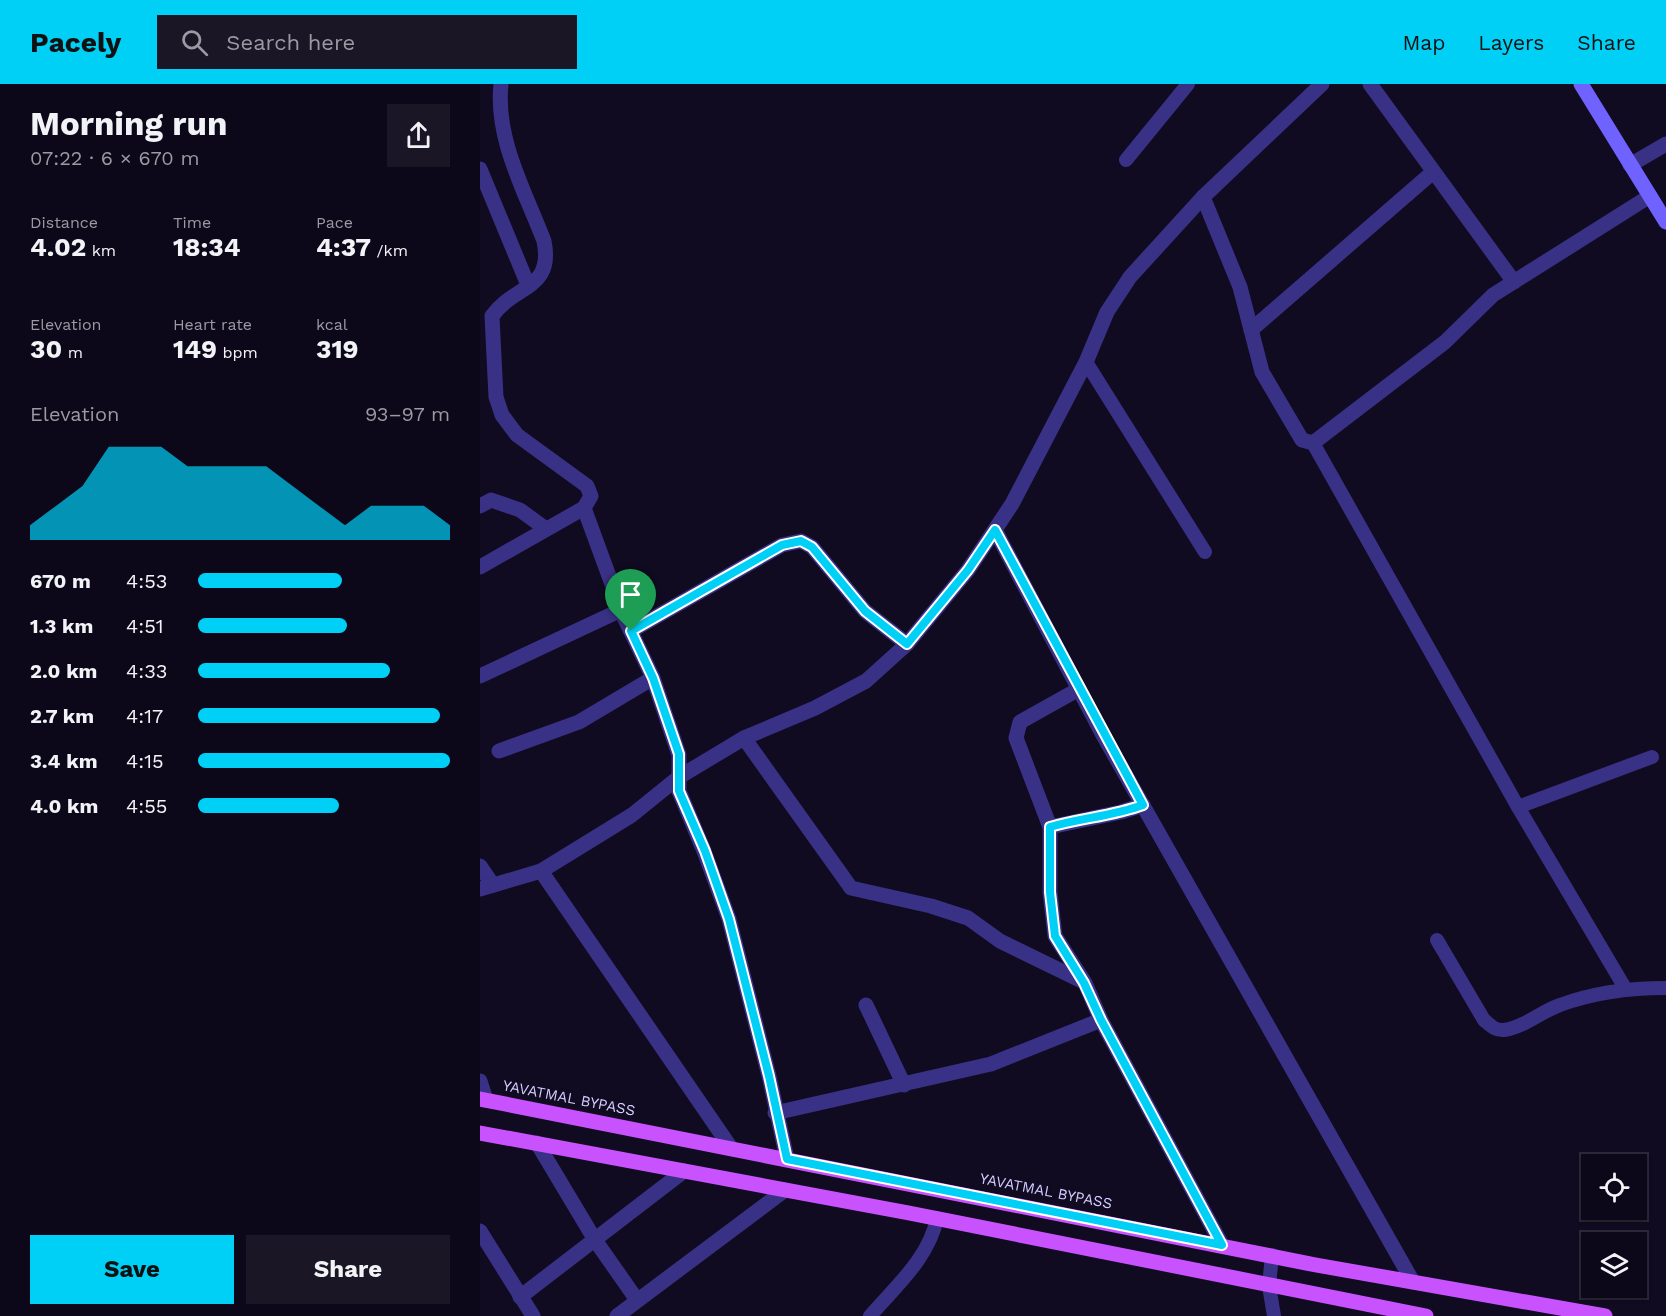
<!DOCTYPE html>
<meta charset="utf-8">
<style>
:root{--surface:#0c0819;--page:#1a1626;--text:#f1f3f6;--muted:#9a9aa2;--line:#2c2938;--accent:#00cff6}
body{margin:0;font-family:"Work Sans",sans-serif;background:var(--page);color:var(--text);height:100vh;display:flex;flex-direction:column;font-size:22px;white-space:nowrap}
*{box-sizing:border-box;margin:0}
p{font-size:20px;color:var(--muted)}
.icon{flex:none;width:33px;height:33px;fill:none;stroke:currentColor;stroke-width:2;stroke-linecap:round;stroke-linejoin:round}
.map{position:relative;flex:1;overflow:hidden}
.side{display:flex;flex-direction:column;background:var(--surface);width:480px}
.side>*{flex:none}
.tools{position:absolute;left:1101px;top:1070px;display:grid;gap:12px}
.tools a{display:grid;place-items:center;width:66px;height:66px;border-radius:0px;background:var(--surface);box-shadow:0 2px 4px #0004,0 0 0 2px var(--line);font-size:30px}
.pin{position:absolute;display:grid;place-items:center;width:51px;height:51px;color:#fff;margin:-62px -26px;border-radius:50% 50% 50% 0;rotate:-45deg;box-shadow:0 0 6px #0007}
.pin .icon{rotate:45deg}
.round{display:grid;place-items:center;flex:none;width:63px;height:63px;border-radius:0px;background:var(--page)}
.headline{display:flex;align-items:center;justify-content:space-between;height:102px;padding:0 30px}
h1{font-size:33px;font-weight:700;line-height:45px}
.figures{display:grid;grid-template-columns:repeat(3,1fr);gap:9px;height:102px;padding:6px 30px}
.figures div{display:grid;align-content:center}
.figures b{font-size:26px;font-weight:700}
.figures small{font-size:16px;font-weight:400}
.figures p{font-size:16px}
.chart{height:168px;padding:12px 30px}
.chart p{display:flex;justify-content:space-between}
.chart svg{width:100%;height:108px;margin-top:6px;fill:var(--accent);opacity:.7}
.cta{display:flex;gap:12px;margin-top:auto;padding:12px 30px}
.cta a{flex:1;height:69px;border-radius:0px;background:var(--accent);color:#111;font-size:24px;font-weight:700;line-height:69px;text-align:center}
.cta a+a{background:var(--page);color:var(--text)}
ul{padding:0 30px;list-style:none;font-size:20px}
li{display:grid;grid-template-columns:96px 72px 1fr;align-items:center;height:45px}
li i{height:15px;border-radius:8px;background:var(--accent)}
header{display:flex;align-items:center;gap:36px;box-sizing:border-box;height:84px;padding:0 30px;background:var(--accent);color:#111}
header strong{font-size:28px}
nav{display:flex;gap:33px;margin-inline-start:auto;font-size:21px}
.search{width:420px;height:54px;background:var(--page);display:flex;align-items:center;gap:15px;box-sizing:border-box;padding:0 21px;border-radius:0px;color:var(--muted);font-size:22px}
main{display:flex;flex:1;min-height:0}
.map>svg:first-child{display:block}
.lines{fill:none;stroke-linecap:round;stroke-linejoin:round}
.lane{stroke:#393185;stroke-width:14}
.street{stroke:#393185;stroke-width:15}
.secondary{stroke:#6f62ff;stroke-width:15}
.primary{stroke:#c952ff;stroke-width:15}
.route-casing{stroke:#fff;stroke-width:12}
.route{stroke:#00cff6;stroke-width:8}
.labels{text-anchor:middle;stroke-width:6;stroke-linejoin:round;paint-order:stroke}
.street-label{font-size:15px;fill:#d4cbff;stroke:#100b21}
</style>
<header>
<strong>Pacely</strong>
<div class="search"><svg class="icon" aria-label="search" viewBox="0 0 24 24"><circle cx="10" cy="10" r="6"/><path d="M15 15l6 6"/></svg>Search here</div>
<nav><a>Map</a><a>Layers</a><a>Share</a></nav>
</header>
<main>
<section class="side">
<div class="headline"><div><h1>Morning run</h1><p>07:22 · 6 × 670 m</p></div><a class="round"><svg class="icon" aria-label="share" viewBox="0 0 24 24"><path d="M12 15V3M7 8l5-5 5 5M5 13v7h14v-7"/></svg></a></div>
<div class="figures">
<div><p>Distance</p><b>4.02<small> km</small></b></div>
<div><p>Time</p><b>18:34</b></div>
<div><p>Pace</p><b>4:37<small> /km</small></b></div>
</div>
<div class="figures">
<div><p>Elevation</p><b>30<small> m</small></b></div>
<div><p>Heart rate</p><b>149<small> bpm</small></b></div>
<div><p>kcal</p><b>319</b></div>
</div>
<div class="chart"><p><span>Elevation</span>93–97 m</p>
<svg viewBox="0 0 160 44" preserveAspectRatio="none"><path d="M0 44V38L10 30L20 22L30 6L40 6L50 6L60 14L70 14L80 14L90 14L100 22L110 30L120 38L130 30L140 30L150 30L160 38V44z"/></svg>
</div>
<ul>
<li><b>670 m</b>4:53<i style="width:57%"></i></li>
<li><b>1.3 km</b>4:51<i style="width:59%"></i></li>
<li><b>2.0 km</b>4:33<i style="width:76%"></i></li>
<li><b>2.7 km</b>4:17<i style="width:96%"></i></li>
<li><b>3.4 km</b>4:15<i style="width:100%"></i></li>
<li><b>4.0 km</b>4:55<i style="width:56%"></i></li>
</ul>
<div class="cta"><a>Save</a><a>Share</a></div>
</section>
<div class="map">
<svg width="1186" height="1232" viewBox="0 0 1186 1232">
<rect width="100%" height="100%" fill="#100b21"/>
<g class="lines">
<g class="lane">
<path d="M646,76L708,0"/>
<path d="M606,278L725,468"/>
<path d="M833,359L1038,723L1145,904"/>
<path d="M1038,723L1172,673"/>
<path d="M957,856L1004,936C1010,941 1015,947 1024,946C1043,944 1062,927 1080,921C1115,908 1149,904 1186,904"/>
<path d="M792,1171L789,1202L794,1232"/>
<path d="M390,1232C416,1202 449,1174 457,1134"/>
</g>
<g class="street">
<path d="M890,0L1034,198"/>
<path d="M1150,81L1186,60"/>
<path d="M0,85L48,201"/>
<path d="M723,113L760,203L782,288L822,356L833,359L965,258L1013,211L1170,112"/>
<path d="M771,246L953,88"/>
<path d="M0,422L11,416L40,426L66,445"/>
<path d="M104,424L144,533L173,594L199,671V707L224,767L249,835L289,992L307,1075"/>
<path d="M515,446L623,651L933,1198"/>
<path d="M0,483L104,424L111,412L107,402L37,351L22,331L16,313L12,232C35,200 74,206 64,157C45,107 15,55 21,0"/>
<path d="M151,547L302,461L321,457L332,463L385,527L427,560"/>
<path d="M0,592L141,526"/>
<path d="M599,605L540,638L536,654L570,743V808L575,852L605,899L621,936L742,1161"/>
<path d="M264,654L371,804L451,822L488,834L520,857L604,898"/>
<path d="M19,667L99,638L173,594"/>
<path d="M570,743L641,728L663,721"/>
<path d="M0,782L13,801"/>
<path d="M61,787L251,1064"/>
<path d="M0,805L61,787L152,731L199,693L264,654L335,624L386,597L427,560L488,486L532,420L606,278L627,228L650,193L723,113L842,0"/>
<path d="M386,921L424,1001"/>
<path d="M0,997L6,1016"/>
<path d="M295,1029L511,980L621,936"/>
<path d="M57,1059L115,1156L157,1216"/>
<path d="M0,1147L53,1232"/>
<path d="M40,1213L204,1087"/>
<path d="M137,1232L305,1106"/>
</g>
<path class="secondary" d="M1101,0L1186,138"/>
<g class="primary">
<path d="M0,1015L836,1181L1125,1232"/>
<path d="M0,1049L429,1129L946,1232"/>
</g>
</g>
<g class="lines">
<defs>
<path id="route" d="M515,446L663,721C633,732 601,734 570,743V808L575,852L604,899L621,936L742,1161L307,1075L289,992L249,835L225,767L199,707V670L173,594L151,547L302,461L321,457L332,463L385,527L427,560L488,486Z"/>
</defs>
<use href="#route" class="route-casing"/>
<use href="#route" class="route"/>
</g>
<g class="labels">
<g class="street-label">
<text transform="translate(89 1014) rotate(11)" y="5">YAVATMAL BYPASS</text>
<text transform="translate(566 1107) rotate(11)" y="5">YAVATMAL BYPASS</text>
</g>
</g>
</svg>
<div class="tools">
<a><svg class="icon" aria-label="locate" viewBox="0 0 24 24"><circle cx="12" cy="12" r="6"/><path d="M12 2v4M12 18v4M2 12h4M18 12h4"/></svg></a>
<a><svg class="icon" aria-label="layers" viewBox="0 0 24 24"><path d="M12 4l9 5-9 5-9-5zM3 14l9 5 9-5"/></svg></a>
</div>
<div class="pin" style="left:151px;top:547px;background:#1e9e55"><svg class="icon" aria-label="arrive" viewBox="0 0 24 24"><path d="M6 21V4h12l-3 4 3 4H6"/></svg></div>
</div>
</main>
